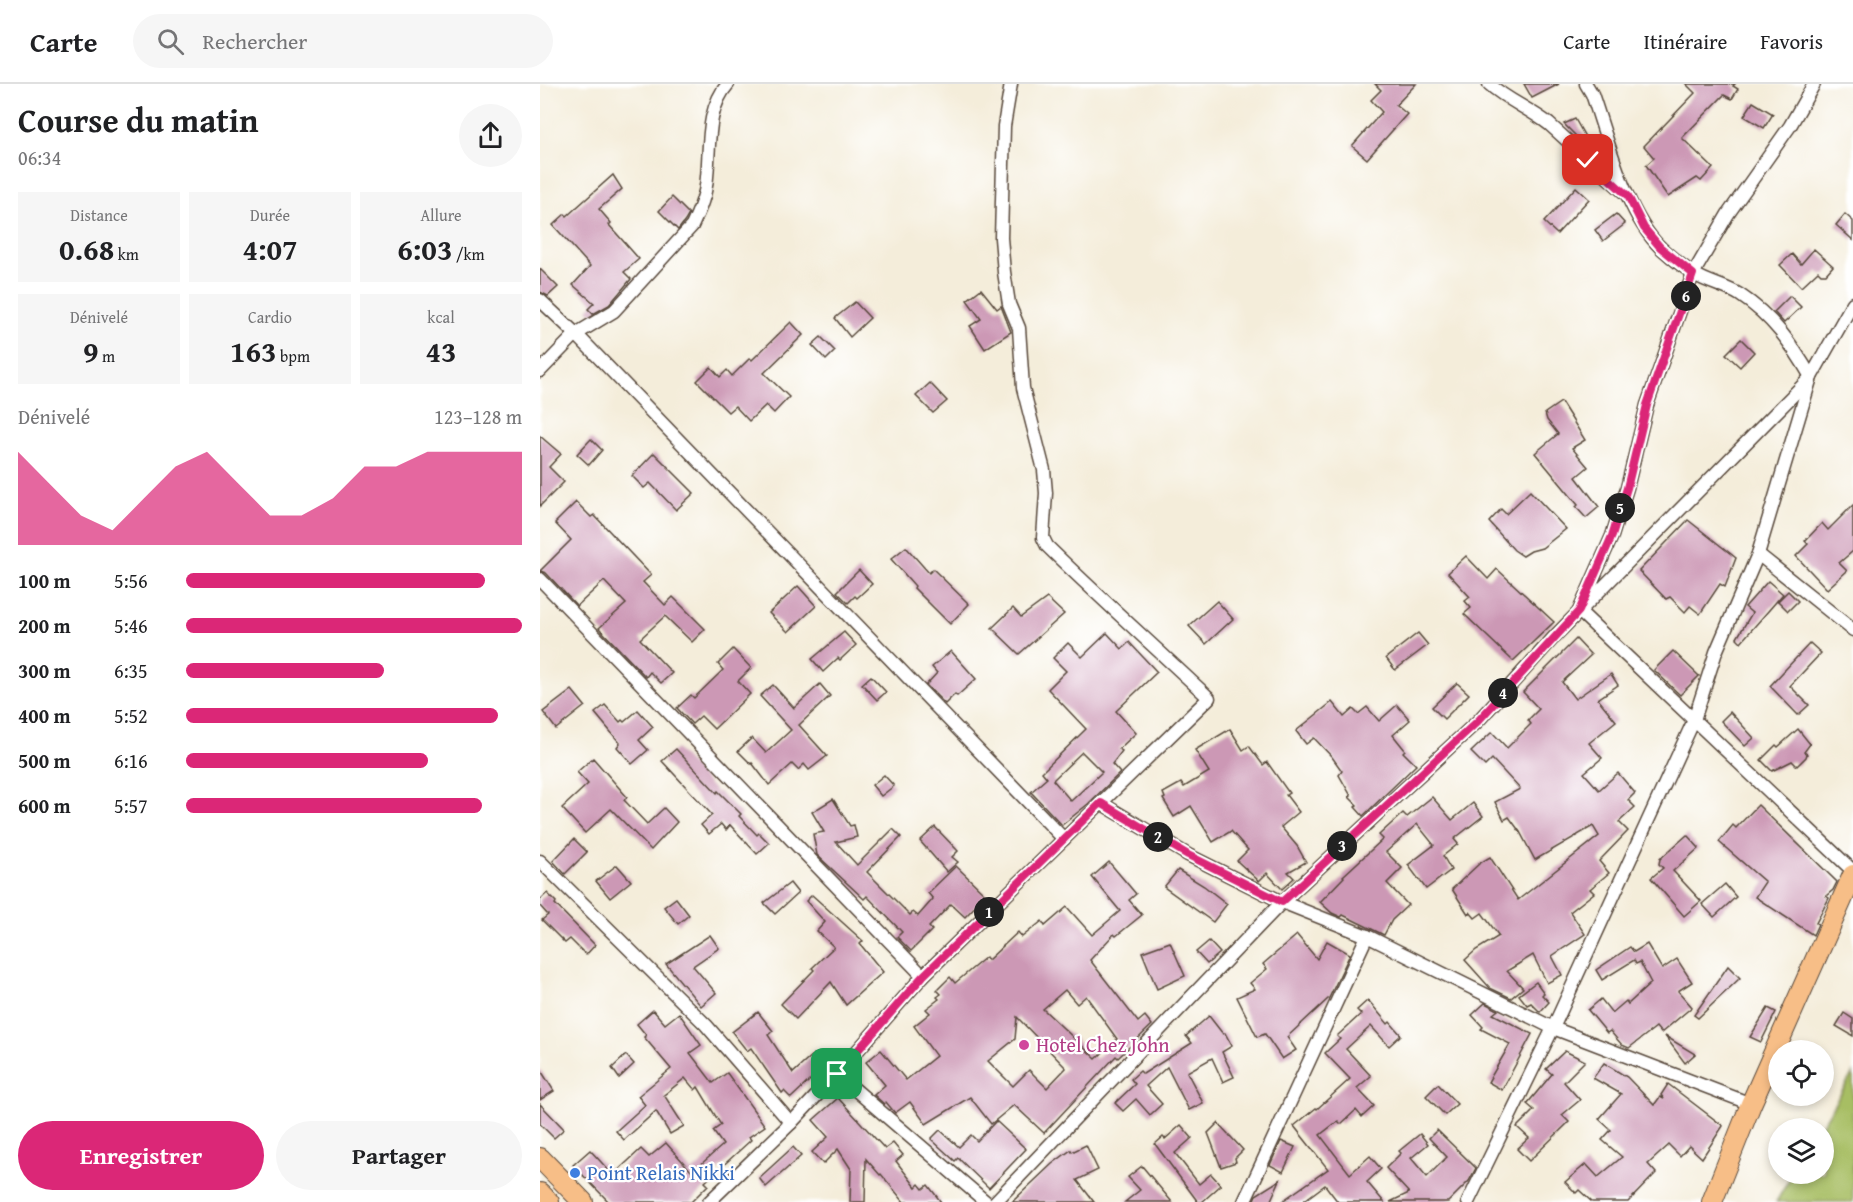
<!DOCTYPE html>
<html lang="fr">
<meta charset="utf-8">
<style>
:root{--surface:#fff;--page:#f6f6f6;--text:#202124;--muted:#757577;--line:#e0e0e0;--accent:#db2777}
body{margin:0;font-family:"Gentium Book Plus",serif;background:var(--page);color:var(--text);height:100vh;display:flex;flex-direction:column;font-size:22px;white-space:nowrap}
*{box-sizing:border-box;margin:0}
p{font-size:20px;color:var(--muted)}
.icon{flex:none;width:33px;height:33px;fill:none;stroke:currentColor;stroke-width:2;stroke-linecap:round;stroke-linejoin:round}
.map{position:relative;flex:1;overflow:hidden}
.details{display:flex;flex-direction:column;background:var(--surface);width:540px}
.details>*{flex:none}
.controls{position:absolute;left:1228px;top:956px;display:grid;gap:12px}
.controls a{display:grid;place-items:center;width:66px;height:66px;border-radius:50%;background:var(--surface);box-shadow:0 3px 9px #0003;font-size:30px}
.pin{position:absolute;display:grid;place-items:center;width:51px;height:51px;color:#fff;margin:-26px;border-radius:12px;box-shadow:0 3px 9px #0006}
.km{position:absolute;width:30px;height:30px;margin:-15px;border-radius:50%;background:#222;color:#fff;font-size:16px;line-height:30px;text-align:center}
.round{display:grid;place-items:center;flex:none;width:63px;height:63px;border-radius:32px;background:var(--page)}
.overview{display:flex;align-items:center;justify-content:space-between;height:102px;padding:0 18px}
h1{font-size:33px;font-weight:800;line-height:45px}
.metrics{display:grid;grid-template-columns:repeat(3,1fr);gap:9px;height:102px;padding:6px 18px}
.metrics div{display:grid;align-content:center;border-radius:0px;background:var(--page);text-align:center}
.metrics b{font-size:30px;font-weight:800}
.metrics small{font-size:16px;font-weight:400}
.metrics p{font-size:16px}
.chart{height:168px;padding:12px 18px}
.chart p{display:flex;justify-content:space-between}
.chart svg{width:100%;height:108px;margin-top:6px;fill:var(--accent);opacity:.7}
.action{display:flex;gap:12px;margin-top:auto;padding:12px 18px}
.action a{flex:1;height:69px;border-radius:36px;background:var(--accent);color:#fff;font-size:24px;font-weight:800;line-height:69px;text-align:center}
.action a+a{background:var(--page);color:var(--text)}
ul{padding:0 18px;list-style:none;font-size:20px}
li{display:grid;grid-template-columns:96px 72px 1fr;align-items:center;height:45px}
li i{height:15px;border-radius:8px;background:var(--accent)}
header{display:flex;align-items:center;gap:36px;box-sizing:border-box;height:84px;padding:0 30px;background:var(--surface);border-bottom:2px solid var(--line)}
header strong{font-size:28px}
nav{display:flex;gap:33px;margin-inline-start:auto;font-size:21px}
.search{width:420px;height:54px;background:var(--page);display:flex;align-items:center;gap:15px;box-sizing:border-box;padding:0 21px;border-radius:33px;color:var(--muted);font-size:22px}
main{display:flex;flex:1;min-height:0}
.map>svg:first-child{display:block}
.pitch{fill:#a7be63;stroke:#717440;stroke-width:1.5}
.building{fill:#cc98b5;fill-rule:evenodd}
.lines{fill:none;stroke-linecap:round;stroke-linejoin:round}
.street-casing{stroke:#57473a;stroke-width:15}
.primary-casing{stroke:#57473a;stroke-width:22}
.street{stroke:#fff;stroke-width:12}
.primary{stroke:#f7be87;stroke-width:20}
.route-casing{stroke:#fff;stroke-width:12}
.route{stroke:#db2777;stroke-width:8}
.hotel-dot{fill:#d1479c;stroke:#fff;stroke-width:2}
.shop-dot{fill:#3f7fe0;stroke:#fff;stroke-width:2}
.labels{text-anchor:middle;stroke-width:4.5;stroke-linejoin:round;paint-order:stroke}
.hotel-label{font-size:20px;fill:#b23c85;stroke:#fff;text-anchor:start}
.shop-label{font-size:20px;fill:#366cbe;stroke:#fff;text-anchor:start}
</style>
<header>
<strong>Carte</strong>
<div class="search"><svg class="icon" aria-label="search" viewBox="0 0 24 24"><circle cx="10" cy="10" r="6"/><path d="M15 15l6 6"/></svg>Rechercher</div>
<nav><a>Carte</a><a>Itinéraire</a><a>Favoris</a></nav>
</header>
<main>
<section class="details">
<div class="overview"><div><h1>Course du matin</h1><p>06:34</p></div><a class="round"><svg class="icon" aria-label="share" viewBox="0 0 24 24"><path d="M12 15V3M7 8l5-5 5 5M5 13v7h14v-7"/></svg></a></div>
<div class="metrics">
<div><p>Distance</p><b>0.68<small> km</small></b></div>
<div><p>Durée</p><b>4:07</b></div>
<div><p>Allure</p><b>6:03<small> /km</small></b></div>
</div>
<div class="metrics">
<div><p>Dénivelé</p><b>9<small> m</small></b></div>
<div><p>Cardio</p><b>163<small> bpm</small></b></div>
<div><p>kcal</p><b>43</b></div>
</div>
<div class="chart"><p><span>Dénivelé</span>123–128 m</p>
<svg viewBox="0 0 160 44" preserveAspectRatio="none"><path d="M0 44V6L10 19L20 32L30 38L40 25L50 12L60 6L70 19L80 32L90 32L100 25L110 12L120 12L130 6L140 6L150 6L160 6V44z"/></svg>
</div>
<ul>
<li><b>100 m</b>5:56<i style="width:89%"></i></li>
<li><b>200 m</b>5:46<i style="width:100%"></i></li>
<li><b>300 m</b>6:35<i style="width:59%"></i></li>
<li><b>400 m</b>5:52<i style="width:93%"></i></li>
<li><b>500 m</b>6:16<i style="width:72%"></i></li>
<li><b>600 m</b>5:57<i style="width:88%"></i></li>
</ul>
<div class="action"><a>Enregistrer</a><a>Partager</a></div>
</section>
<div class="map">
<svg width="1313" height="1118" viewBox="0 0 1313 1118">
<rect width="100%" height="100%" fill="#fff"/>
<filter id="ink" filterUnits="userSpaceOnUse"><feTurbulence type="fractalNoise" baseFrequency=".0167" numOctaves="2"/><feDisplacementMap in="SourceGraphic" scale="12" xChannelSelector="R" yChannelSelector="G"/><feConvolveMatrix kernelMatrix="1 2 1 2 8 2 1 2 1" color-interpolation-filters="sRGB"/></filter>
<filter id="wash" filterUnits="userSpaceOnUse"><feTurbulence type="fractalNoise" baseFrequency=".008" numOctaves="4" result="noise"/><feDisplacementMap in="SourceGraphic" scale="24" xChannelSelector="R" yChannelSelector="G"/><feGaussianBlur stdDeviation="1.35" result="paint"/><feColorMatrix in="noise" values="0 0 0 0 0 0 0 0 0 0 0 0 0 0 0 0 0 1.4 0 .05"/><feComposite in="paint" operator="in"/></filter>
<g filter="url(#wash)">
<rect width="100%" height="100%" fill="#f4edda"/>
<path class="pitch" d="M1313,989V1118H1236L1253,1089H1284V1044H1280Z"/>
<g id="blocks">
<g class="building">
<path d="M835,0H876L856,21L867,30L827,75L812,62L842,28L831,16L841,6Z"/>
<path d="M984,0H1019L992,14Z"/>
<path d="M1146,0H1195L1193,2L1198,5L1192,15L1184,11L1142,54L1173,84L1161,97L1157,94L1128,113L1106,81L1114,74L1104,62L1155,9Z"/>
<path d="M1213,18L1233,30L1224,44L1204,32Z"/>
<path d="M1035,35L1048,58L1044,60L1024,40Z"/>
<path d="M73,91L82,105L59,125L71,139L69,141L99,175L84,188L91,195L69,221L53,230L48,225L54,219L33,201L50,182L13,141L25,130L27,132Z"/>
<path d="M1036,103L1049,115L1017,150L1004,138Z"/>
<path d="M132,113L149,130L145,137L138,146L119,127Z"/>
<path d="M1076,130L1085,140L1063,157L1055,146Z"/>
<path d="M1305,130L1313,137V156L1296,141Z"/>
<path d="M1274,165L1293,182L1286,190H1281L1278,187L1261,203L1240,181L1252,170L1261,180Z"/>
<path d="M0,185L18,203L8,212L0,208Z"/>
<path d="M441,205L457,225L461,222L471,248L445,265L430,242L441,235L427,216Z"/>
<path d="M1250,212L1261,223L1244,239L1234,228Z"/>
<path d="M315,218L330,234L310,253L295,234Z"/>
<path d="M251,238L263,251L224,289L249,313L234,329L226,321L209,337L195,322L188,328L157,297L171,283L180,293L187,286L192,292L210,274L212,276Z"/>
<path d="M281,253L295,267L286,276L272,261Z"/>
<path d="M1201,255L1214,268L1200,283L1186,270Z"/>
<path d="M390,299L407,317L393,329L376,312Z"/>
<path d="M1021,318L1045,356L1032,364L1048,383L1036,393L1059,423L1046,434L1036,423L1038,421L995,369L1018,350L1007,336L1005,329Z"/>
<path d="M0,352L21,370L9,383L24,398L0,422Z"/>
<path d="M51,355L62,366L49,381L37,370Z"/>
<path d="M114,369L154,409L136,426L110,399L104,404L92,392Z"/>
<path d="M990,407L1026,445L1002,464L991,467L983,472L974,466L949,438L961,425L966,430Z"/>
<path d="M36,418L51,433L54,431L111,491L103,498L125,521L133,513L165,545L152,558L125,532L100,555L132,589L121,599L110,588L106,593L59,544L86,520L64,497L37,522L6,489L0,487L31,456L15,439Z"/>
<path d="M1313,421V467L1299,479L1307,487L1287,505L1256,472L1268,460L1265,457L1282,439L1288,446Z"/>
<path d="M1148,436L1196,474L1185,503L1180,500L1160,530L1150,522L1145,528L1130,513L1126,515L1099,487Z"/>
<path d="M366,463L389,489L393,485L429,520L410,540L374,504L375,502L351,475Z"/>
<path d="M926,472L948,495L957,485L1014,538L973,577L924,530L931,524L925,517L930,513L908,489Z"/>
<path d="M319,486L332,500L317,514L315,512L308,519L297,508Z"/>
<path d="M1228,497L1243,510L1201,558L1197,554L1212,529L1205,523Z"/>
<path d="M258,502L276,522L248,548L229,529Z"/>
<path d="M1248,507L1258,517L1248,527L1238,517Z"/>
<path d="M507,514L524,530L479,570L452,544L473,524L481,533Z"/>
<path d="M677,517L693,535L666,560L649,542Z"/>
<path d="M304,548L316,561L300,576L298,574L283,588L272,575Z"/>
<path d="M567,549L582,565L589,558L617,588L576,627L596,649L579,665L582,667L572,680L580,689L548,720L522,741L491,708L507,694L502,688L546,645L508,605L526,587L513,574L528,559L542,573ZM542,668L562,688L531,717L513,696Z"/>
<path d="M878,549L888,561L855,586L846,574Z"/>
<path d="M1036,555L1051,571L1022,598L1035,615L1071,590L1078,601L1058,615L1076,637L1049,659L1062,674L1044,689L1059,706L1078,689L1095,709L1088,716L1095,723L1079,738L1088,747L1059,777L1069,789L1050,805L1054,809L1030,828L1045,850L1012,872L1022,891L1007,899L993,871L967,887L983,904L971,914L950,904L925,876L936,866L959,852L942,829L935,834L930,828L928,830L912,805L940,779L950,773L978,816L1059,752L1053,742L995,776L980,748L969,733L964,736L955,718L980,705L952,675L945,682L931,668L952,648L967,664L991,640L988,636L999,625L983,608Z"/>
<path d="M1270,559L1281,569L1250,602L1269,621L1258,631L1230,602Z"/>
<path d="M193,565L211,584L198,597L210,610L174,645L161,632L152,640L137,624L151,611L154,614L183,586L178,580Z"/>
<path d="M411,567L436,595L417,612L415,610L405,620L386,601L397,589L392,583Z"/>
<path d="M1133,567L1159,592L1140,611L1114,586Z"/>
<path d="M331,592L346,608L337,616L322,600Z"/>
<path d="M917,599L929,610L904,635L892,623Z"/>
<path d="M280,600L290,612L259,641L287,672L269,686L264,680L258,686L252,680L229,701L212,679L211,680L198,667L212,654L226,669L251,646L220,612L233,601L254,624Z"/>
<path d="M32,606L45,622L16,645L3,628Z"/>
<path d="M792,618L804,633L813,625L818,630L827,623L839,637L857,621L870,636L853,651L865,666L863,668L876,681L823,732L815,723L817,721L809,713L811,712L799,691L802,687L792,673L774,654L766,660L756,647Z"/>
<path d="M65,621L80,638L82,636L84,638L98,626L113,643L99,656L108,666L92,680L77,663L80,659L55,629Z"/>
<path d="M1190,628L1214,654L1205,662L1181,637Z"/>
<path d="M690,645L703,666L709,662L723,681L727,678L749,709L746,711L759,728L741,743L757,762L766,778L748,788L754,794L742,805L727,789L719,797L697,777L708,766L691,747L673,758L651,722L634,733L623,715L625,714L623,709L641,699L644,703L669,688L655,666Z"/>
<path d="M1258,645L1270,660L1264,668L1267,670L1266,673L1257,682L1252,677L1232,687L1221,676L1236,661L1238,663Z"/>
<path d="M136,665L177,709L178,707L201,730L199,732L217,751L219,749L229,759L217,770L190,741L186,746L181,740L169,750L161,741L172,731L122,677Z"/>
<path d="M53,674L87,713L84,716L107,740L124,724L137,738L111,766L71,725L45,749L22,724L48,700L37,688Z"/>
<path d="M344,691L354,702L341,712L332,701Z"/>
<path d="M892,713L912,736L933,719L943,732L914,755L918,760L903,772L911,786L886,805L868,781L894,761L877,740L846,768L862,784L847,799L868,821L852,836L844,851L803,831L801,833L792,829L780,818L804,793L803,792L843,755L839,751L863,729L867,733Z"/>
<path d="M293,715L310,742L314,741L317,753L296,758L317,781L353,745L361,753L327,788L370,831L373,828L378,832L393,815L388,809L416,782L446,811L425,833L411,820L389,843L392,846L371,867L357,853L362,848L327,812L324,815L277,771L273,750L284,748L272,728Z"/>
<path d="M1218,721L1297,798L1293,806L1286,812L1289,814L1276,839L1278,840L1273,851L1215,813L1225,798L1179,758L1193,741L1196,744Z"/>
<path d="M395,743L418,767L412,773L418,778L407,788L380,757Z"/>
<path d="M1147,751L1159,764L1133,787L1161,817L1144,832L1111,794L1123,784L1119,780L1120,775Z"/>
<path d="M34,755L47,768L25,790L13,777Z"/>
<path d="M569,778L596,810L589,816L602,831L576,852L574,850L550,876L598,938L605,932L612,941L578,974L576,972L504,1049L474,1021L451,1040L430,1013L386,1040L370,1018L355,1029L346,1018L344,1020L334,1011L345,1001L326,978L341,966L366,996L396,972L374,942L390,929L386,925L399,915L397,913L401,910L397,906L410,893L415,899L446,873L448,876L478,848L482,853L502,837L505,842L527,823L552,851L580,827L552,793ZM525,906L537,920L546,912L577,955L556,975L503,925ZM477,933L526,984L507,1004L489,986L473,1002L448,977L475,955Z"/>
<path d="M77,781L91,797L70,814L56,797Z"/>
<path d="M638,786L664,802L687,820L673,838L624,803Z"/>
<path d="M250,799L258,809L235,830L224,819Z"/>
<path d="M1185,800L1196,813L1174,833L1162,820Z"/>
<path d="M7,809L16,818L15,820L55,861L46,871L30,855L25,859L2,836L8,831L0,822V816Z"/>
<path d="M272,811L323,857L320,860L343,888L306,921L291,898L256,935L241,920L274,886L272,884L294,863L277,847L285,838L266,817Z"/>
<path d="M136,814L149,831L138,840L124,823Z"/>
<path d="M170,851L179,864L153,882L176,909L161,922L126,880Z"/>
<path d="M757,851L777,875L787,857L810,870L789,914L747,953L756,966L742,975L725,950L717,953L697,913L715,905L710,899L727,885L723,880Z"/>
<path d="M669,857L680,869L667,880L656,868Z"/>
<path d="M630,858L645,892L617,905L602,868Z"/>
<path d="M1107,860L1122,885L1137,875L1152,898L1138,907L1152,923L1121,949L1116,943L1089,964L1082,961L1070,947L1067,949L1048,926L1061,915L1072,929L1086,917L1088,920L1111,899L1100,878L1096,880L1094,876L1062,896L1056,886L1090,863L1094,868Z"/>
<path d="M1188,882L1200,894L1158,934L1154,931Z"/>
<path d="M996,898L1004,909L1002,911L1009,918L1000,928L991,919L987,921L979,911Z"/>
<path d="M828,916L848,940L850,938L861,951L849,962L831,942L806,965L831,992L817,1004L834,1022L822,1033L816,1026L801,1040L798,1037L780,1051L810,1090L830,1072L841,1085L827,1098L844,1118H798L785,1101L762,1118H741L788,1085L754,1042L776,1024L777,1025L810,995L785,969L800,955L797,952L821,930L817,926Z"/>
<path d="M945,919L958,926L953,930L992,950L962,1006L948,998L970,960L941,945L943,943L932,931Z"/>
<path d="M1228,924L1236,928L1221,958L1210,953Z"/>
<path d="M113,926L125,940L139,929L161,961L150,969L173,999L187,989L225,1042L209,1053L211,1056L165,1098L168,1101L151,1118H69L33,1081L50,1066L73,1091L101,1065L109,1073L126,1059L152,1088L183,1061L173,1047L181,1041L158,1003L155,1006L145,994L124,1011L144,1042L130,1050L116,1027L84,1056L76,1047L105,1021L98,1012L131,985L104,953L106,951L97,940Z"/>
<path d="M218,928L233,947L228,951L253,989L274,970L285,982L251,1014L244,1007L242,1009L211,964L207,967L192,948Z"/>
<path d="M1304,929L1313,935V952L1296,942Z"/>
<path d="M669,932L683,950L685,949L692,962L682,968L694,993L683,998L672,974L647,988L663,1019L649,1026L627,983L606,1002L622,1020L610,1031L596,1015L583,1027L575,1019L595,1000L591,995L600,987L603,990L652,959L646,952Z"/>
<path d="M1125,952L1155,970L1145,979Z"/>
<path d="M1025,967L1045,977L1024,998L1040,1016L1022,1031L1029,1038L989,1077L977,1065L989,1054L977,1043L994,1026L987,1020L1012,990L1006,985Z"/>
<path d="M86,971L94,980L79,994L72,984Z"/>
<path d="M1064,979L1087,993L1114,1021L1120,1013L1124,1015L1121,1011L1128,1000L1183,1042L1162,1074L1149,1062L1140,1072L1129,1061L1108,1080L1116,1089L1088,1118H1052L1039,1106L1036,1109L1025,1098L1046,1080L1058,1093L1082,1073L1062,1056L1071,1046L1059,1035L1081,1010L1053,994Z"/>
<path d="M0,985L14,1007L0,1016Z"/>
<path d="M898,1000L917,1020L905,1031L886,1012Z"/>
<path d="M298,1014L345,1065L353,1059L363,1071L356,1077L376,1103L379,1100L383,1105L388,1101L401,1118H364L341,1090L340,1091L326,1075L325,1118H310L311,1085L298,1065L283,1080L272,1068L288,1053L273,1036Z"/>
<path d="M0,1020L24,1045L14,1054L0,1040Z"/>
<path d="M456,1037L486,1065L449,1104L418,1074L415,1077L391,1055L400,1046L419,1063L431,1051L437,1057Z"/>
<path d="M678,1039L703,1066L695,1074L696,1078L681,1083L668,1049Z"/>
<path d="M641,1041L652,1054L635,1069L659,1100L671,1090L681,1101L662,1118H658L615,1060L623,1053L625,1055Z"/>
<path d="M897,1046L936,1084L929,1097L908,1118H850L869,1109L846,1084L861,1069L859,1067L880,1050L888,1060L871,1074L887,1093L907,1073L889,1054Z"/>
<path d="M741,1057L755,1063L743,1088L730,1081Z"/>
<path d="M546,1061L558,1086L537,1096L554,1118H472L512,1080L531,1066L532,1068Z"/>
<path d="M253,1063L261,1072L226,1103L219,1094Z"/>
<path d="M602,1082L632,1118H585L600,1106L588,1093Z"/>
<path d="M740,1096L730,1118H713L716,1111Z"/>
</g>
</g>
</g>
<g filter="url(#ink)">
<use href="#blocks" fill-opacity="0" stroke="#57473a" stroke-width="1.5"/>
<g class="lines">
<defs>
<g id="street">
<path d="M949,0C967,16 990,25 1009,40L1087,111"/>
<path d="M1046,0L1052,10C1068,56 1086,131 1121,164C1131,173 1143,183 1154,190C1168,199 1186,202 1200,211C1232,232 1252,260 1271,293"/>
<path d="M1274,0L1250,42L1188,130L1153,190L1107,321L1087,404L1072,452L1039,527L1313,787"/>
<path d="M0,216L36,250L524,755"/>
<path d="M0,287L36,250L74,227L152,142C158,129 164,116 166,102C171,68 164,27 188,0"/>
<path d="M1218,470L1313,546"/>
<path d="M0,495L383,892"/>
<path d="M561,719L648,771L742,818L827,852L1013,944L1211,1020"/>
<path d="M0,777L166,941L251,1039"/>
<path d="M297,990L446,1118"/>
<path d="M169,1118L251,1039L297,990L383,892L669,614C615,563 560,514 507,462L503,454L506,409L504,386L483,304L479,244L469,220L464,188L461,154L464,42L471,0"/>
<path d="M455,1118L742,818L938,637L1016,551L1271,293"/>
<path d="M704,1118L827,852"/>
<path d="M928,1118L1013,944L1154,636L1176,568L1218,470L1271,293L1313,219"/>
</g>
<g id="primary">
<path d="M0,1074L43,1118"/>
<path d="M0,1109L9,1118"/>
<path d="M1172,1118L1211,1020L1313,791"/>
</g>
</defs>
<use href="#street" class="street-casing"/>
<use href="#primary" class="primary-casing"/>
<use href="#street" class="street"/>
<use href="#primary" class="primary"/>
</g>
</g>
<g class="lines" filter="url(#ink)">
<defs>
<path id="route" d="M297,990L383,892L561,719L648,771L742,818L938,637L1039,527L1072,452L1087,404L1107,321L1153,190L1120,163L1104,144L1088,112L1048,76"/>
</defs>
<use href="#route" class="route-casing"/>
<use href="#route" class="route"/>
</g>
<circle class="hotel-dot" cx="484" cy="961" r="6"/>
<circle class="shop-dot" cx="35" cy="1089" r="6"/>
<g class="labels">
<g class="hotel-label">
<text x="496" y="968">Hotel Chez John</text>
</g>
<g class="shop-label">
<text x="47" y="1096">Point Relais Nikki</text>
</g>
</g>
</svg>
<div class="controls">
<a><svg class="icon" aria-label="locate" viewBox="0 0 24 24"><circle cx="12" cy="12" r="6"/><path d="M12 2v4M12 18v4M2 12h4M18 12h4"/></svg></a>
<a><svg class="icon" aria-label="layers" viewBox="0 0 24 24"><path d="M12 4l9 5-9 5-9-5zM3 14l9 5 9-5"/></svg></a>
</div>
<div class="pin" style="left:297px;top:990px;background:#1e9e55"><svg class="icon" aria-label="arrive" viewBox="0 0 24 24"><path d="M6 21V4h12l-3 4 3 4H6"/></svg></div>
<div class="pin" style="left:1048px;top:76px;background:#d93025"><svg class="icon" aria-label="check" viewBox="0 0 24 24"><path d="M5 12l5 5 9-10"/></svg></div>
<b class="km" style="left:449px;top:828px">1</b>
<b class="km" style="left:618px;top:753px">2</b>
<b class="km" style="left:802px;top:762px">3</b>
<b class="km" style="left:963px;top:609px">4</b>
<b class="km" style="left:1080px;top:424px">5</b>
<b class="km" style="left:1146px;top:212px">6</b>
</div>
</main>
